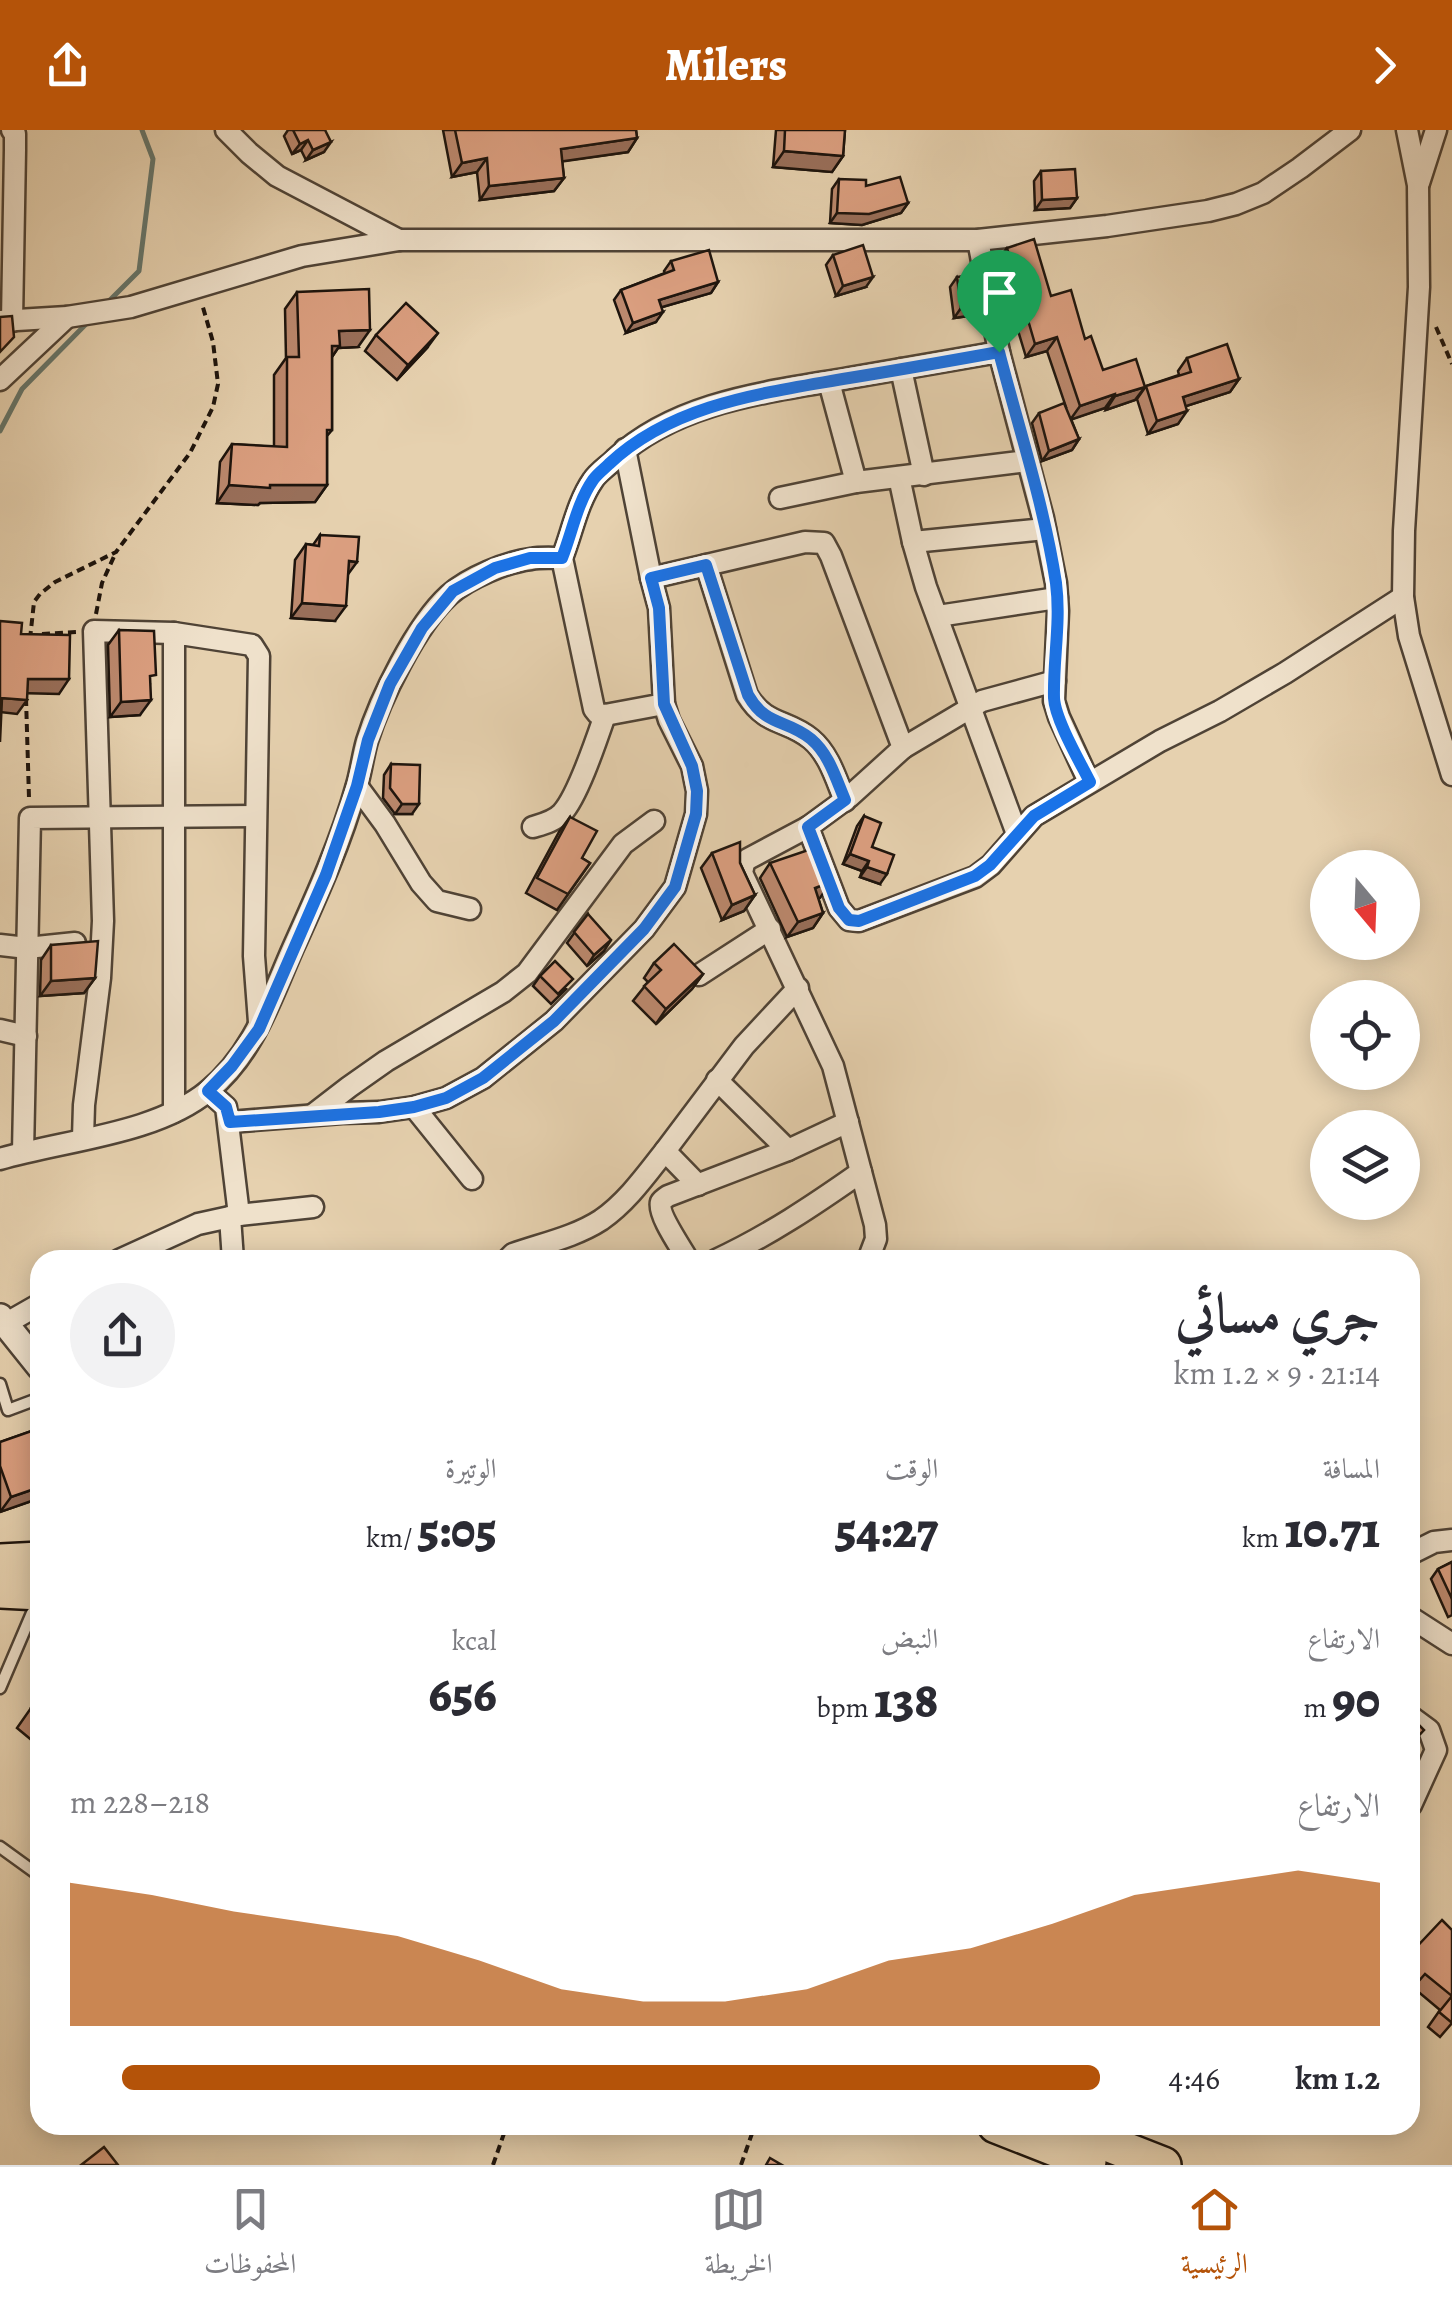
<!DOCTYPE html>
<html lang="ar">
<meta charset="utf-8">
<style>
:root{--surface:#fff;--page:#f2f2f3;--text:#2b2b33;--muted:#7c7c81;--line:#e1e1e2;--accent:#b45309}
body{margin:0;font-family:Alegreya,Amiri,serif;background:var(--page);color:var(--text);direction:rtl;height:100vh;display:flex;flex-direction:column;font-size:38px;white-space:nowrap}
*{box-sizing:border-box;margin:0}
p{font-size:32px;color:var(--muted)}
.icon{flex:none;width:55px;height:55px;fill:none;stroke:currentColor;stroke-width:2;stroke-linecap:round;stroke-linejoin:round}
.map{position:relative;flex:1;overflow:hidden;direction:ltr}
.details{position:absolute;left:30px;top:1120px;width:1390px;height:885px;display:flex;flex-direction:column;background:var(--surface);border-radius:30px;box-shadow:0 5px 25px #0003;direction:rtl}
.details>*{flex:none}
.needle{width:65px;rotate:161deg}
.tools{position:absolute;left:1310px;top:720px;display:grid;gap:20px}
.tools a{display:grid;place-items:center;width:110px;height:110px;border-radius:50%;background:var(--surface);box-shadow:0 5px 25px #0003;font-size:50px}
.pin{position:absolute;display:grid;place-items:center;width:85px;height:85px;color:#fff;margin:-102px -42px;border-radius:50% 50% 50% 0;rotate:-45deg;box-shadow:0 0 10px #0007}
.pin .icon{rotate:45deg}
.round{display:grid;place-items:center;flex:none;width:105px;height:105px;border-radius:52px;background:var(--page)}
.headline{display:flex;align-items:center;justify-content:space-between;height:170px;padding:0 40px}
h1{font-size:55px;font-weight:800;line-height:75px}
.metrics{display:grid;grid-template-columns:repeat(3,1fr);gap:15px;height:170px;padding:10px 40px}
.metrics div{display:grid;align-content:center}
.metrics b{font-size:50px;font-weight:800}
.metrics small{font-size:28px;font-weight:400}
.metrics p{font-size:28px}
.chart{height:280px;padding:20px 40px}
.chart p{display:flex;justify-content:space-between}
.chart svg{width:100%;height:180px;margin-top:10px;fill:var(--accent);opacity:.7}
ul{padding:0 40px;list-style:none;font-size:32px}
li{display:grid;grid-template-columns:160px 120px 1fr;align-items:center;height:75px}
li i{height:25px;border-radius:12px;background:var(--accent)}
header{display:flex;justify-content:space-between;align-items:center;height:130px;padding:0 40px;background:var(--accent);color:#fff;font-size:45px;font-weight:800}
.tab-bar{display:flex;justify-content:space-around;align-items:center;height:140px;border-top:2px solid var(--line);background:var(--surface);font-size:28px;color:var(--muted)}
.tab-bar a{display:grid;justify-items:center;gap:5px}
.tab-bar .on{color:var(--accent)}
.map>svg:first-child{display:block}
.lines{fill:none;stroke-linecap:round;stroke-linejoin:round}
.stream{stroke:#66766b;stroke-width:5}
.service-casing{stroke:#4f4336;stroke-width:15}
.minor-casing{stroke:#4f4336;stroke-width:25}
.tertiary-casing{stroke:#4f4336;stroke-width:30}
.trunk-casing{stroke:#1d140d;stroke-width:40}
.path{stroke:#1d140d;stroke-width:4;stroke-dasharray:8 5;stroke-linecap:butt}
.service{stroke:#efe1cb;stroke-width:10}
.minor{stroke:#efe1cb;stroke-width:20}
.tertiary{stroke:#efe1cb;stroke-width:25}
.trunk{stroke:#e6d1af;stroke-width:35}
.wall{fill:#bc896e;stroke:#1d140d;stroke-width:2.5}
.shaded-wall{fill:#996f5a;stroke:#1d140d;stroke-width:2.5}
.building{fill:#db9f80;stroke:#1d140d;stroke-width:2.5}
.route-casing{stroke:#fff;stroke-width:20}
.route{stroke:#1a73e8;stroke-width:12}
</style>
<header><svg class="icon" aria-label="forward" viewBox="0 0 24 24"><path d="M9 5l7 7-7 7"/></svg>Milers<svg class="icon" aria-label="share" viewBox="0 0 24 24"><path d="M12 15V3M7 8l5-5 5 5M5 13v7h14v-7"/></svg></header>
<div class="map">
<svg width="1452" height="2035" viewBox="0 0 1452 2035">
<rect width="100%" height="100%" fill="#e6d1af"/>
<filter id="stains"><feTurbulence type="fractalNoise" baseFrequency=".002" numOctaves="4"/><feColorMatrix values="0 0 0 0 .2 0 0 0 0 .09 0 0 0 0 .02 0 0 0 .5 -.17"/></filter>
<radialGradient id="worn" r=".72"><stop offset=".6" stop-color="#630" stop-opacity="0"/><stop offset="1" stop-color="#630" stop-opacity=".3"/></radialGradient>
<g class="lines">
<g class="stream">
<path d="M105,175L139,141L153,29L142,0"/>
<path d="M0,301L22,259L90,190"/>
</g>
<defs>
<g id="service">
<path d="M0,1254L8,1280L40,1268"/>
<path d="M0,1558L32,1483L40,1474"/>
<path d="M0,1717L40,1746"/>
</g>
<g id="minor">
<path d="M226,0L249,23L277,46L399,110"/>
<path d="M1407,0L1418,55L1419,157L1404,401L1403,467L1409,506L1452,645"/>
<path d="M1419,53L1436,0"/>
<path d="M978,110L999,222"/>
<path d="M0,191L67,187L131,177L302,126L399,110H978L1107,96L1208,81L1236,74L1263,63L1300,38L1350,0"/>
<path d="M12,191L15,20V4L12,0"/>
<path d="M901,239L924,345"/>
<path d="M0,250L67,187"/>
<path d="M829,252L856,352L1027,331"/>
<path d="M625,319L651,448L805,412L824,413L831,426L903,618L849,667L808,697L748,729L744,733L742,743L833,936L875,1095L876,1109L868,1130"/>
<path d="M899,347L913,412L926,457L1017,704"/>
<path d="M780,368L856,352"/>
<path d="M913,412L1045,399"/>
<path d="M562,428L594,579L598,584L605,585L664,574L659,478L651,448"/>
<path d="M706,435L747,565C766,596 787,589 811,609C829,624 836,649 845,671"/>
<path d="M938,486L1057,468"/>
<path d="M903,618L982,571L1055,551"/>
<path d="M357,656L385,694L421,753L437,771L470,779"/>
<path d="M533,697C543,694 555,691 562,683C578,666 597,608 605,585"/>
<path d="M808,697L839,778L849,790L859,791L975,747L991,735L1034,686L1160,611L1220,581L1285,543L1403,467"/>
<path d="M0,815L27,818L75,813"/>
<path d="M699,845L770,799"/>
<path d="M0,900L26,906"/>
<path d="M717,950L788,1020"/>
<path d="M208,961L226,977L239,1085"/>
<path d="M414,977L472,1049"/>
<path d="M174,982V503L252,515L259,526L254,826L259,892"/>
<path d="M314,984L349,957L386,931L503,862L527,843L623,714L654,691"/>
<path d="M230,992L342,983L379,982L414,977L446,968L483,948L554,891L644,799L675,757L696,684L697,661L692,636L669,590L664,574"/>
<path d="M83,1008L84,975L100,848L103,791L94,501L174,503"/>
<path d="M23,1022L30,688L255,686"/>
<path d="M0,1029C65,1010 156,1004 208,961C254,923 270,870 293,818C317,765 341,712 357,655C361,641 363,625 367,611C380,569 416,495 449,465C468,448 506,432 531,429C541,427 552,428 562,428C572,403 577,373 593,350C598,342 608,336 615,329C677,271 769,262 849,248C899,239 949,231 999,222L1043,388L1056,453L1058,481L1054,571L1059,587L1089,652"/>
<path d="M698,1055L665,1021L744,916L798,858"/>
<path d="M230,1087L233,1130"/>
<path d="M119,1130L198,1094L239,1085L313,1077"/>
<path d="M507,1130L513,1124C541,1114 575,1107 601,1090C627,1072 646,1045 665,1021"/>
<path d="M688,1130C682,1119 657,1084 661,1072C662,1070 665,1068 668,1066L788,1020L848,992"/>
<path d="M716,1130C768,1106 814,1075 861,1042"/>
<path d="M5,1194L40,1174"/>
<path d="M1410,1424L1434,1412L1452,1410"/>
<path d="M1410,1487L1452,1514"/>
<path d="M1410,1586L1429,1600L1436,1620L1411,1675"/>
</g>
<path id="tertiary" d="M0,1187L40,1237"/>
<g id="trunk">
<path d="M0,1432L40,1430"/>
<path d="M0,1460L40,1462"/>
<path d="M996,1995L1088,2031"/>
<path d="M1061,1995L1163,2035"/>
</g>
</defs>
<use href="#service" class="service-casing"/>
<use href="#minor" class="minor-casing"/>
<use href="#tertiary" class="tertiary-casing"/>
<use href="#trunk" class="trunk-casing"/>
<g class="path">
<path d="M1436,197L1452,234"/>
<path d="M96,484L102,453L116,422"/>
<path d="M42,504L77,502"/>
<path d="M30,509L34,472L40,464L55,452L116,422L190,323L213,277L218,254L213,212L202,174"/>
<path d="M26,568L29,668"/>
<path d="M493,2035L507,1995"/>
<path d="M741,2035L755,1995"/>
</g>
<use href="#service" class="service"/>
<use href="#minor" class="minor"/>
<use href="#tertiary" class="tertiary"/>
<use href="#trunk" class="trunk"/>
</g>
<g class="wall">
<path d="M288,0H325L324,22L306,30L301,20L292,24L284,6Z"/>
<path d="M443,0H636L637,8L628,22L562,31L564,48L554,61L480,70L477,42L452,47Z"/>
<path d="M776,0H845L843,26L832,42L773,37Z"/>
<path d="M1041,41L1077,68L1070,78L1035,80L1034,51Z"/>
<path d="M839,49L866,56L908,73L901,83L862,95L830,93L832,59Z"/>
<path d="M1007,118L1051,166L1085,209L1103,240L1135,270L1106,280L1105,278L1071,289L1079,309L1072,320L1042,331L1032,293L1039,283L1066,277L1047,221L1026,227L997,131Z"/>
<path d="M833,125L866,157L836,166L826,135Z"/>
<path d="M671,131L718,152L711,163L662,177L656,192L626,203L614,170L621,160L665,143L664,141Z"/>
<path d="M957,147L975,185L954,188L950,157Z"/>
<path d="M297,162L358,217L338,218L332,227V300L327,306V355L315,372L260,373L258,375L217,373L220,332L232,314L274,317V245L286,228L285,179Z"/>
<path d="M376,205L427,218L397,250L365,221Z"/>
<path d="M1187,228L1239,249L1230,262L1186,276L1178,294L1148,304L1137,269L1146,256L1179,245L1178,241Z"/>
<path d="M320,405L335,491L291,488L295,430L306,414L313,415Z"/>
<path d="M119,500L150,554L140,585L110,587L108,515Z"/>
<path d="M391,634L412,684H395L383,668L384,645Z"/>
<path d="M864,686L872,717L880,754L860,747L862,741L843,734L857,696Z"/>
<path d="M570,687L582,728L590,733L557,780L526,763L559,702Z"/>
<path d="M712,723L740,733L755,765L744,781L722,790L701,738Z"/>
<path d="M770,733L831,752L818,768L823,783L813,798L787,807L760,748Z"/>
<path d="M588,784L604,821L587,836L567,813Z"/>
<path d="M51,815L95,848L84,863L40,866L41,830Z"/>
<path d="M654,833L703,844L692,859L656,894L633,871L648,852L644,848Z"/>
<path d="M540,846L566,859L551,874L533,856Z"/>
<path d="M40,1298V1368L0,1382V1312Z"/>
<path d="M1452,1432V1485L1448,1487L1431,1449L1438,1439Z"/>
<path d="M40,1569V1617L17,1598L31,1578Z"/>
<path d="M1452,1800V1893L1440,1907L1428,1897L1440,1880L1415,1859L1410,1865V1824Z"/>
</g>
<g class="shaded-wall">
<path d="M637,8L628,22L551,33L561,19Z"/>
<path d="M308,10L301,20L292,24L300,14Z"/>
<path d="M331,12L324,22L306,30L313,20Z"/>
<path d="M784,21L843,26L832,42L773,37Z"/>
<path d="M487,28L477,42L452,47L462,33Z"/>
<path d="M564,48L554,61L480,70L489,56Z"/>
<path d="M1077,68L1070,78L1035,80L1042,70Z"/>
<path d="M908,73L901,83L862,95L830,93L837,83Z"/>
<path d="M873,147L866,157L836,166L843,156Z"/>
<path d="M718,152L711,163L652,180L659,170Z"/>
<path d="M982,175L975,185L954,188L961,178Z"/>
<path d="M663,182L656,192L626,203L633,193Z"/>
<path d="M370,200L358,217L338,218L327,234H319L339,201Z"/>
<path d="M438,203L427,218L397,250L408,235Z"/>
<path d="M1057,207L1047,221L1026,227L1035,214Z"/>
<path d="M1239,249L1230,262L1174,280L1183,267Z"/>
<path d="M1145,257L1135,270L1106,280L1115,266Z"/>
<path d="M1115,264L1105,278L1070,290L1080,276Z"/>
<path d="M1187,281L1178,294L1148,304L1157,291Z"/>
<path d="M1079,309L1072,320L1042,331L1049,321Z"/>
<path d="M229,355H327L315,372L260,373L258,375L217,373Z"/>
<path d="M349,431L357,432L346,447Z"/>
<path d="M302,473L346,476L335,491L291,488Z"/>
<path d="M28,549H69L59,564L19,563Z"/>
<path d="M2,568L27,570L17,584L0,582Z"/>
<path d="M151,570L140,585L110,587L121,572Z"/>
<path d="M402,674H419L412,684H395Z"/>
<path d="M850,724L869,731L862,741L843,734Z"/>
<path d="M867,737L887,744L880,754L860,747Z"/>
<path d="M831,752L820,768L804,773L815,758Z"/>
<path d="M755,765L744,781L722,790L732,775Z"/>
<path d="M823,783L813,798L787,807L798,792Z"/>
<path d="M611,810L604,821L587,836L594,825Z"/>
<path d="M703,844L692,859L656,894L666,879Z"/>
<path d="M95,848L84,863L40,866L51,851Z"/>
<path d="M40,1357V1368L0,1382L11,1367Z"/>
</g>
<g class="building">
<path d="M293,0H325L331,12L313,20L308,10L300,14Z"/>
<path d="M455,0H636L637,8L561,19L564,48L489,56L487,28L462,33Z"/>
<path d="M785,0H845L843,26L784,21Z"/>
<path d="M1075,39L1077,68L1042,70L1041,41Z"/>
<path d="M900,47L908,73L869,84L837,83L839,49L866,50V56Z"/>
<path d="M1034,109L1051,166L1071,160L1085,209L1091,206L1103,240L1136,229L1145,257L1115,266V264L1080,276L1057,207L1035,214L1007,118Z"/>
<path d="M863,115L873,147L843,156L833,125Z"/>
<path d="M709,120L718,152L659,170L663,182L633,193L621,160L674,140L671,131Z"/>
<path d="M978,144L982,175L961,178L957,147Z"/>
<path d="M369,159L370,200L339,201L340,216H332V300H327V355H270V358L229,355L232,314L287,317V227H299L297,162Z"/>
<path d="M406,173L438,203L408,235L376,205Z"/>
<path d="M12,186L14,207L0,222V187Z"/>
<path d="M1227,214L1239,249L1183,267L1187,281L1157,291L1146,256L1191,242L1187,228Z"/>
<path d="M1064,273L1079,309L1049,321L1039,283Z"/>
<path d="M320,405L359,407L357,432L349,431L346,476L302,473L306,414L319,416Z"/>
<path d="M0,491L22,493L21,504L70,505L69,549H28L27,570L2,568L0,612Z"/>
<path d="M119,500L154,501L156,545L150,546L151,570L121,572Z"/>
<path d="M391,634L420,635L419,674H402L390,658Z"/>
<path d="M864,686L881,693L872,717L894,725L887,744L867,737L869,731L850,724Z"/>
<path d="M570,687L597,701L582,728L590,733L568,764L537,748Z"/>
<path d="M740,712V733L755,765L732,775L712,723Z"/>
<path d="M817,717L831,752L815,758L823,783L798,792L770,733Z"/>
<path d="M588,784L611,810L594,825L574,802Z"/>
<path d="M98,811L95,848L51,851V815Z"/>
<path d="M674,814L703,844L666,879L644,856L661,840L654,833Z"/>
<path d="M555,831L573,849L558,864L540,846Z"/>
<path d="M1250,1123L1252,1130H1228Z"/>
<path d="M40,1298V1357L11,1367L0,1336V1312Z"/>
<path d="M1452,1432V1469L1438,1439Z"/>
<path d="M40,1569V1585L31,1578Z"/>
<path d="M1410,1586L1424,1600L1410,1615Z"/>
<path d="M1442,1790L1452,1800V1866L1425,1844L1410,1861V1824Z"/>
<path d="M1452,1866V1891L1451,1892L1439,1882Z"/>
<path d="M104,2017L118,2035H81Z"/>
<path d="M770,2028L782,2035H766Z"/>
</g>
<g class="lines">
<defs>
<path id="route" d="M999,222C1019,299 1044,375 1056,453C1061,492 1053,530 1054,568C1055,589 1080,632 1090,652L1034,686L990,735L975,746L859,791L849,790L839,778L808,697L845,670C836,649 829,624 811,609C787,589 766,597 748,565L706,435L651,448L659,478L664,574L692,636L697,661L696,684L675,757L644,799L554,891L483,948L446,968L414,977L379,982L230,992L226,977L208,961L232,936L259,899L326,745L357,656L368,610L390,554L422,498L453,461L495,438L530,428H562C572,403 577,373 593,350C597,344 604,339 609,334C674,273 765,263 849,248C899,240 949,231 999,222Z"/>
</defs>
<use href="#route" class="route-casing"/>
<use href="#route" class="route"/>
</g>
<rect width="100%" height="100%" filter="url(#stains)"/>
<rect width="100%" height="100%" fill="url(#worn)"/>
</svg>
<div class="tools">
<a><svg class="needle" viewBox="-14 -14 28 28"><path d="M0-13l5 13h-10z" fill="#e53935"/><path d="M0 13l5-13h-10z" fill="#7c7c81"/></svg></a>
<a><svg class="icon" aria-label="locate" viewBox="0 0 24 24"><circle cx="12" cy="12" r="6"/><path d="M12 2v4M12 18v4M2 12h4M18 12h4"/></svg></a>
<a><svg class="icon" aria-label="layers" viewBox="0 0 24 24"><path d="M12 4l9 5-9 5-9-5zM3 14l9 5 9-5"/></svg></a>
</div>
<div class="pin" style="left:999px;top:222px;background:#1e9e55"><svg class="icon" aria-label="arrive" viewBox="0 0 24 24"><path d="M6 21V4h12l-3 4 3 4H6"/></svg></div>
<section class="details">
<div class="headline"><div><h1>جري مسائي</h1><p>21:14 · 9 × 1.2 km</p></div><a class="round"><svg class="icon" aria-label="share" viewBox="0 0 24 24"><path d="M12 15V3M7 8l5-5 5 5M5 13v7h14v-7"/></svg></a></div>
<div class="metrics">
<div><p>المسافة</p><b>10.71<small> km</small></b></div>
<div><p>الوقت</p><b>54:27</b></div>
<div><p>الوتيرة</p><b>5:05<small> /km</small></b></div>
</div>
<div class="metrics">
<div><p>الارتفاع</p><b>90<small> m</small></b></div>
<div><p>النبض</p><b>138<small> bpm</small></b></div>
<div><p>kcal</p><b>656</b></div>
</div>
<div class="chart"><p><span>الارتفاع</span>218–228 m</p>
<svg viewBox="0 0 160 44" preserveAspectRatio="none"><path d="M0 44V9L10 12L20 16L30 19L40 22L50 28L60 35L70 38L80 38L90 35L100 28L110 25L120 19L130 12L140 9L150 6L160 9V44z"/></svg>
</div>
<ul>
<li><b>1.2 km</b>4:46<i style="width:95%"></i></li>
</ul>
</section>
</div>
<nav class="tab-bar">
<a class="on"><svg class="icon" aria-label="home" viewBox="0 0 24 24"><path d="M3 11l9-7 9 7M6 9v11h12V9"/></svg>الرئيسية</a>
<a><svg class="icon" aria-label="map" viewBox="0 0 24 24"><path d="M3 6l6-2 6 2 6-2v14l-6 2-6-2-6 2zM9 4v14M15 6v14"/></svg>الخريطة</a>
<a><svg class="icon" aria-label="saved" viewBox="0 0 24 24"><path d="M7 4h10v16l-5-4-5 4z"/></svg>المحفوظات</a>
</nav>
